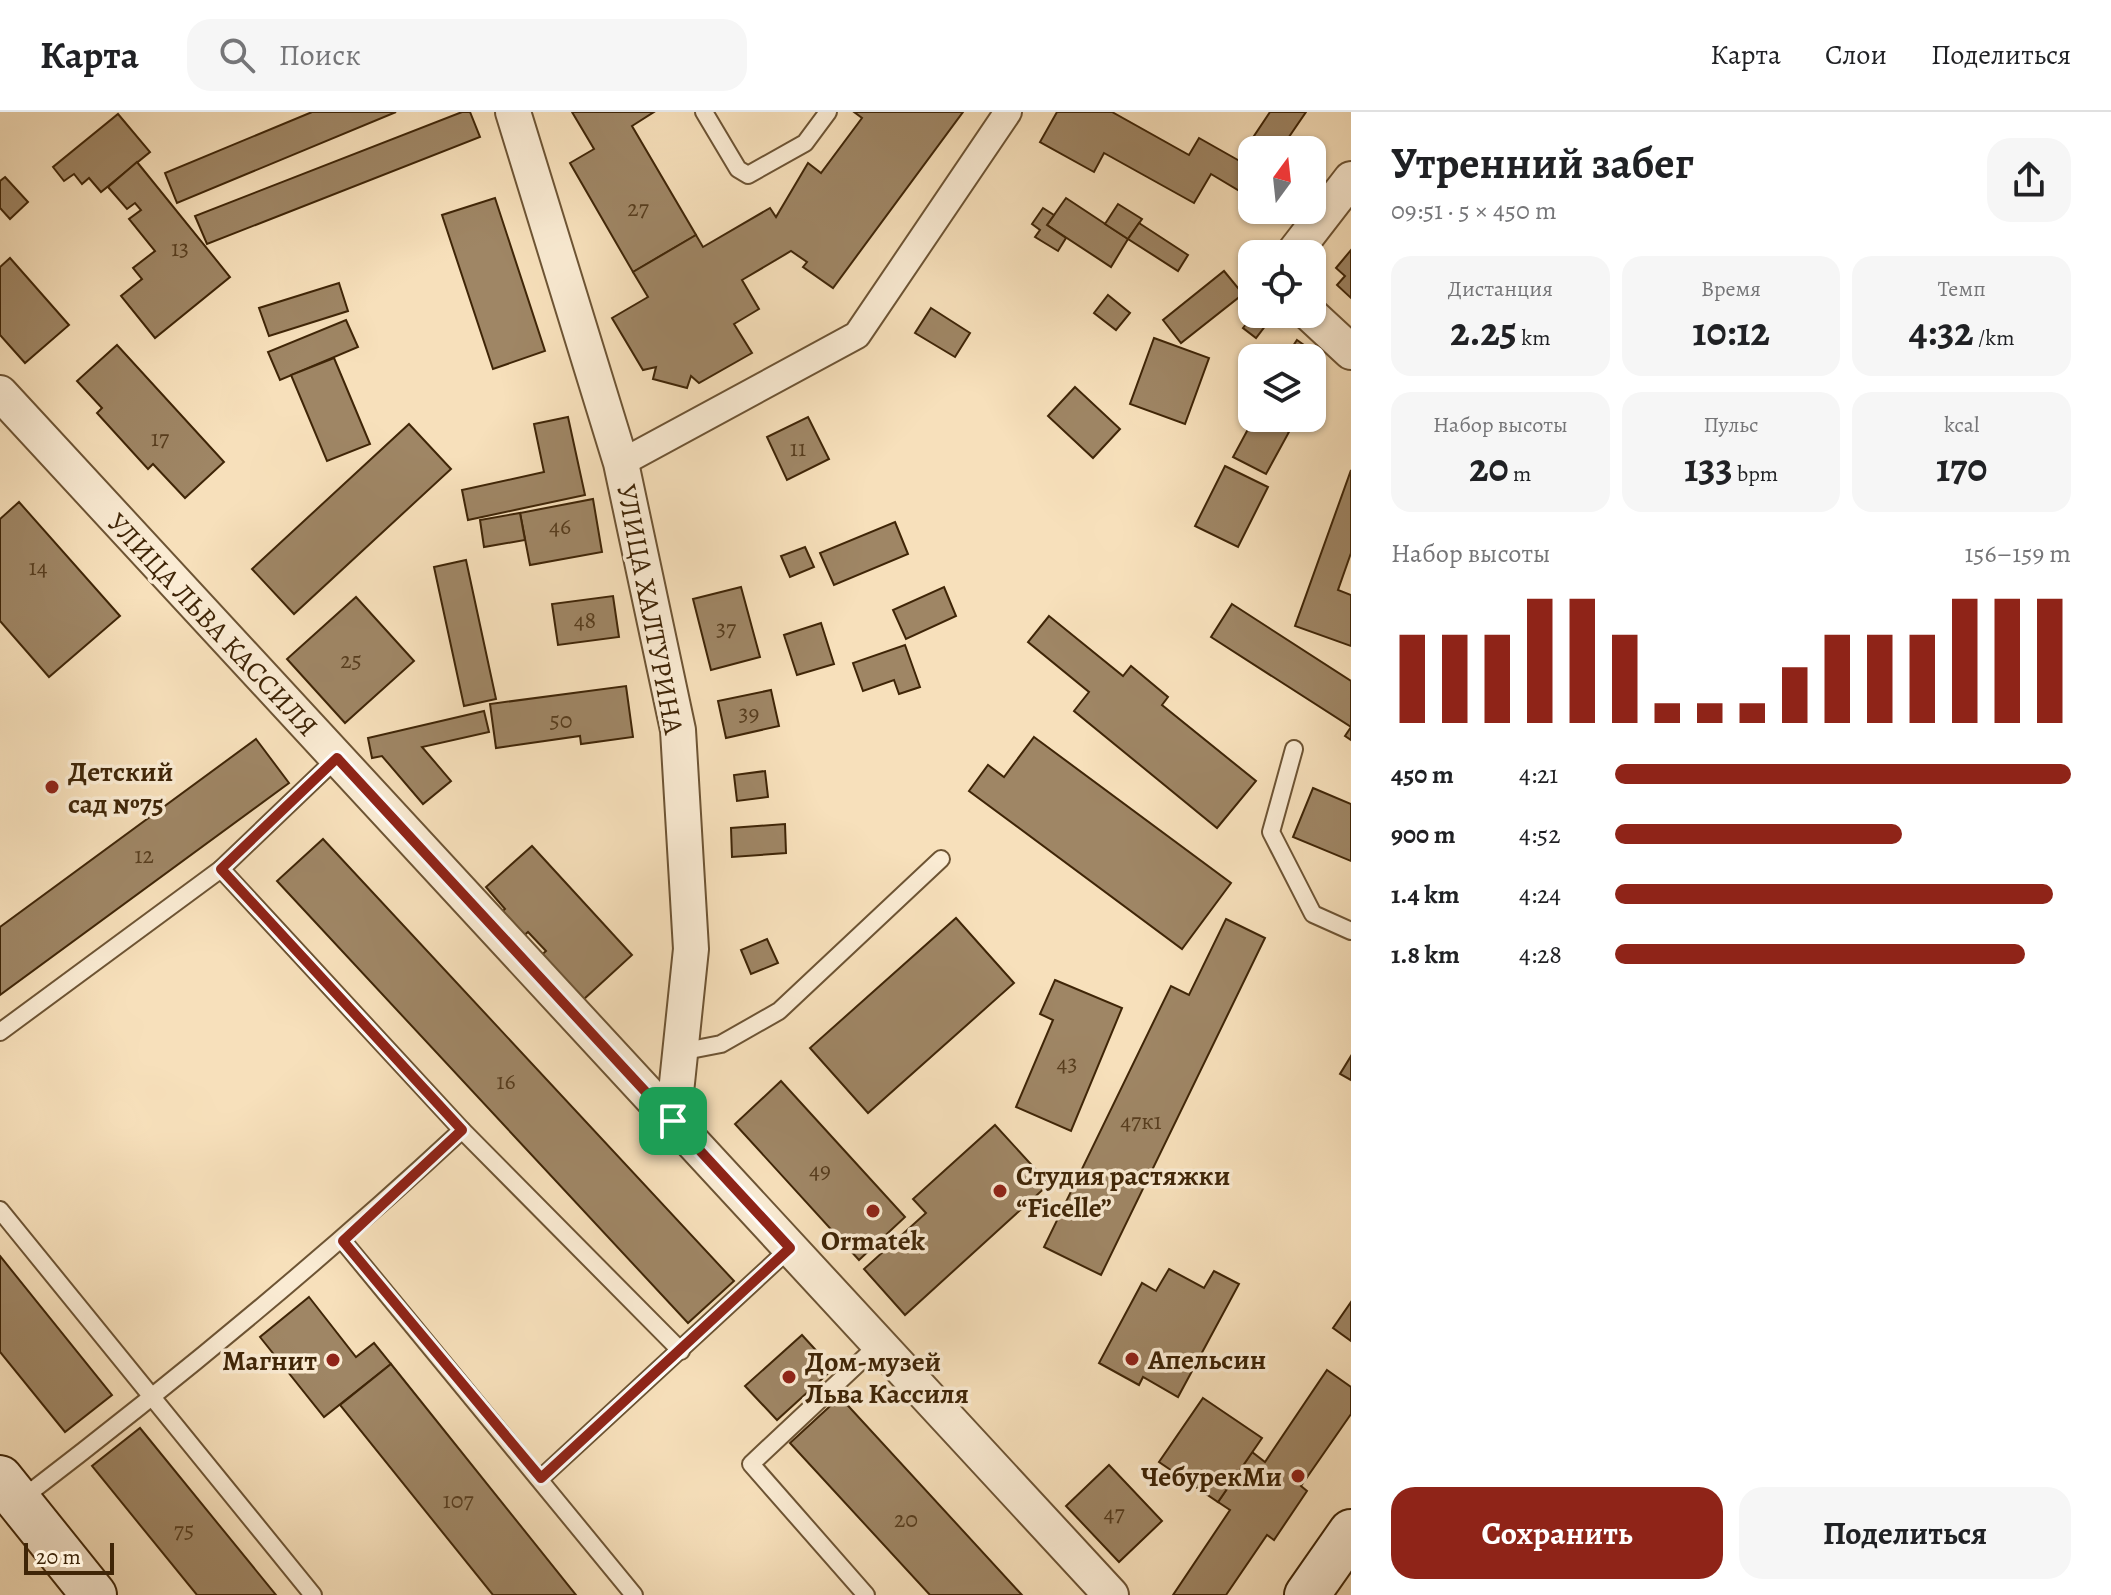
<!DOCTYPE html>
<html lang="ru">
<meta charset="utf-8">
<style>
:root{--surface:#fff;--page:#f6f6f6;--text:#202124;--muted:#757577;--line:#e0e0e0;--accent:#8f2418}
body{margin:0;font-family:Alegreya,serif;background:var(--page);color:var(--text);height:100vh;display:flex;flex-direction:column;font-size:30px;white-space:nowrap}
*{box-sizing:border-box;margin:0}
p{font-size:26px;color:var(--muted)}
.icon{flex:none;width:44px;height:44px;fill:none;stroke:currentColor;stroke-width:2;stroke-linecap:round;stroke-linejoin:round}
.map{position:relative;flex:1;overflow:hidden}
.drawer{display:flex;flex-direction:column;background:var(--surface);width:760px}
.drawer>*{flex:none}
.needle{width:52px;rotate:15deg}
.controls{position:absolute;left:1238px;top:24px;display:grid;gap:16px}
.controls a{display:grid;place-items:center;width:88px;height:88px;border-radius:16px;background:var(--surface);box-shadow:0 2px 6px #0004;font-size:40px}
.scale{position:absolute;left:24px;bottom:20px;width:90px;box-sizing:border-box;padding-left:8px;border:4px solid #3f2507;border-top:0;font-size:22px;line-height:28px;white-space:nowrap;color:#3f2507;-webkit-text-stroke:6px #faebd3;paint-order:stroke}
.pin{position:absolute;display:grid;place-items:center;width:68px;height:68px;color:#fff;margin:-34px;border-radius:16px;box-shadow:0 4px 12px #0006}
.round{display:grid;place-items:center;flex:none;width:84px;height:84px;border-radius:24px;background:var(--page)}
.overview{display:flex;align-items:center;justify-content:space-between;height:136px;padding:0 40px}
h1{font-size:44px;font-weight:600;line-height:60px}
.stats{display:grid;grid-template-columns:repeat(3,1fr);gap:12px;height:136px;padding:8px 40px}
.stats div{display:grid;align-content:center;border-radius:20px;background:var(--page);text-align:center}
.stats b{font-size:40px;font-weight:600}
.stats small{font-size:22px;font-weight:400}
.stats p{font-size:22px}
.chart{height:224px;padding:16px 40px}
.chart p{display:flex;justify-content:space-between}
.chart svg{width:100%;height:144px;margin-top:8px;stroke:var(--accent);stroke-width:6}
.action{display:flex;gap:16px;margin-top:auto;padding:16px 40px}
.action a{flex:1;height:92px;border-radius:24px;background:var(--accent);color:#fff;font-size:32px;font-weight:600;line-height:92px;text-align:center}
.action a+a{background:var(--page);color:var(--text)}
ul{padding:0 40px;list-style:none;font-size:26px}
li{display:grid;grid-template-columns:128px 96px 1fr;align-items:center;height:60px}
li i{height:20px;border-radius:10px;background:var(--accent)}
header{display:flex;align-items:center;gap:48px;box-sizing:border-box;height:112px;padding:0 40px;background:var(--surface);border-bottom:2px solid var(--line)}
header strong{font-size:38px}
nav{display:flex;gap:44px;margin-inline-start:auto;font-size:28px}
.search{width:560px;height:72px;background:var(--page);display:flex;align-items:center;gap:20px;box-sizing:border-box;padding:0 28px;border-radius:24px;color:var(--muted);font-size:30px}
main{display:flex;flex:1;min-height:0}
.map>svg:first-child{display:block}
.building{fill:#9f8665;stroke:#3f2507;stroke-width:2}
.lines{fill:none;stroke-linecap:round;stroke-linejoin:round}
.service-casing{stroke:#6d5434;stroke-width:20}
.pedestrian-casing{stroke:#6d5434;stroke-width:30}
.minor-casing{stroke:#6d5434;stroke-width:38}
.secondary-casing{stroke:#3f2507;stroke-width:48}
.service{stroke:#faebd3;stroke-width:16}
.pedestrian{stroke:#faebd3;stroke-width:26}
.minor{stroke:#faebd3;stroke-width:34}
.secondary{stroke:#faebd3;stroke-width:44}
.route-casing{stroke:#fff;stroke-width:16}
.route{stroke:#8f2418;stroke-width:10}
.poi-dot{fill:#8f2418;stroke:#faebd3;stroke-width:3}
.labels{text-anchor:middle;stroke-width:7;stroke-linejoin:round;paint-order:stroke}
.number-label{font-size:24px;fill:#573d1e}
.street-label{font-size:28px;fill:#3f2507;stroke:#faebd3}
.poi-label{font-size:28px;font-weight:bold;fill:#3f2507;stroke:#faebd3;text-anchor:start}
</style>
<header>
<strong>Карта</strong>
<div class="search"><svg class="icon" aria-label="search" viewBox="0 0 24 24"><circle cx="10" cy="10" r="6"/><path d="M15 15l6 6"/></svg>Поиск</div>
<nav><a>Карта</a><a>Слои</a><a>Поделиться</a></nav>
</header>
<main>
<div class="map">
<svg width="1351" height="1483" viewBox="0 0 1351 1483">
<rect width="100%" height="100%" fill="#f7e0bb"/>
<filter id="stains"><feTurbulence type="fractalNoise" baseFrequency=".0025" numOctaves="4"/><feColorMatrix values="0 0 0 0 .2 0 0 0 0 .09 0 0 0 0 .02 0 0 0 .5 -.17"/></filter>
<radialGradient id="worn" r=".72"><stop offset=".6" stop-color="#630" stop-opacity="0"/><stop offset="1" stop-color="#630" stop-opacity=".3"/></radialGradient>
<g class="building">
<path d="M312,0H396L177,91L165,61Z"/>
<path d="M462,0H470L480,25L207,132L195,104Z"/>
<path d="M572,0H654L632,14L696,123L633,160L570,51L594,37Z"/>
<path d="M854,0H963L833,176L803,155L807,150L791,139L742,168L759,197L734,212L752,241L699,271L691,264L687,276L653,267L656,255L643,258L612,206L648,185L633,160L696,123L703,135L770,96L776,105L808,51L821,61L862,6Z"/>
<path d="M1057,0H1112L1189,43L1199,26L1252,56V65L1243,81L1211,62L1194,91L1104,41L1094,60L1040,30Z"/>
<path d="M1270,0H1306L1280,38H1263L1250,30Z"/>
<path d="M118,2L150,40L101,80L89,66L82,72L74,62L64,69L53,55Z"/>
<path d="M137,50L230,165L155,226L121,184L142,167L133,156L155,139L129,107L141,98L135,91L127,97L108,75Z"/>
<path d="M5,65L28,90L10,107L0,96V69Z"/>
<path d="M495,86L545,239L493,257L442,103Z"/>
<path d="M1066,86L1128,127L1111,155L1047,113Z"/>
<path d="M1118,92L1142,107L1128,127L1105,112Z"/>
<path d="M1043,96L1054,103L1047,113L1066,126L1058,139L1035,125L1040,118L1032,112Z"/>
<path d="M1139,111L1188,143L1178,159L1128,127Z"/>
<path d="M1351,138V186L1337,173L1345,164L1336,156Z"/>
<path d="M10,146L69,213L25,251L0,223V155Z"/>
<path d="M1224,159L1243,182L1181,231L1163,208Z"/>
<path d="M339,171L348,199L269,224L259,196Z"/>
<path d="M1108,183L1130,201L1116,218L1094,201Z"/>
<path d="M931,196L970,221L955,245L915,221Z"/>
<path d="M1254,202L1272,205L1256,226L1243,216Z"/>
<path d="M346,208L358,235L280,268L268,240Z"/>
<path d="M1154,226L1209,246L1185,312L1130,292Z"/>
<path d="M1297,228L1311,238L1305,246H1285Z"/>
<path d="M117,233L224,350L185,386L153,352L148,357L97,301L102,296L77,269Z"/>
<path d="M334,246L370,332L327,349L291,263Z"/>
<path d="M1075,275L1120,317L1093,346L1048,304Z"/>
<path d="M568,305L585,383L468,408L462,378L544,360L534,312Z"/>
<path d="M808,305L829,347L787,368L767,325Z"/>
<path d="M1254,306H1263L1289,320L1266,362L1233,345Z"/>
<path d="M409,312L451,357L294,502L252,457Z"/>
<path d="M1225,354L1268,375L1238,435L1195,414Z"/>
<path d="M1351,358V441L1338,478L1351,483V534L1295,514Z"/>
<path d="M593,387L602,440L530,453L520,401Z"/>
<path d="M19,390L120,504L49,565L0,509V407Z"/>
<path d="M520,401L525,428L484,435L480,408Z"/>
<path d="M895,410L908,442L834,473L820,441Z"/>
<path d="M805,435L814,455L790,465L781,444Z"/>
<path d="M466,448L496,587L464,594L434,455Z"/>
<path d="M741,475L760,545L711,558L693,487Z"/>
<path d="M944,475L956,504L906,527L893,498Z"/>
<path d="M613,484L619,525L558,533L552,492Z"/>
<path d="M356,485L414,549L345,611L287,547Z"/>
<path d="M1232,492L1351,569V628L1345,624L1351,615L1211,525Z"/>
<path d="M1049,504L1123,564L1131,554L1168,585L1162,593L1256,669L1217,716L1074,599L1089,580L1028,530Z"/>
<path d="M821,511L834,552L797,563L784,523Z"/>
<path d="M905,533L920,575L899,582L894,568L863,579L853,551Z"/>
<path d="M626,574L633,625L581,632L580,624L496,636L490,592Z"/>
<path d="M771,578L779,614L726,626L718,589Z"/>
<path d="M484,599L489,620L422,635L451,669L423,692L382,644L372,646L368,626Z"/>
<path d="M1034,625L1231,771L1182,837L969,679L988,653L1004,665Z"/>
<path d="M256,627L289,671L0,883V815Z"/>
<path d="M765,659L768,685L737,689L734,663Z"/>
<path d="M1313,676L1351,692V749L1293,725Z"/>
<path d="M785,712L786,741L732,745L731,716Z"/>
<path d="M323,727L734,1169L688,1211L277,769Z"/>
<path d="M532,734L632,843L584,887L570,872L564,877L537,847L546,839L528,820L519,828L497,804L505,797L486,775Z"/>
<path d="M956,806L1014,871L868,1001L810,936Z"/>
<path d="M1226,807L1265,826L1101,1163L1044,1135L1171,874L1189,883Z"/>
<path d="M767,827L778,851L751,862L741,838Z"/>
<path d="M1055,868L1122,896L1071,1019L1016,995L1053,908L1040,902Z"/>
<path d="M1351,944V968L1340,962Z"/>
<path d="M781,969L905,1105L859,1148L735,1012Z"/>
<path d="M995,1013L1049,1072L905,1203L864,1157L926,1101L913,1087Z"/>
<path d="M0,1144L112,1283L65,1320L0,1240Z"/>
<path d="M1169,1157L1204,1176L1214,1159L1239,1172L1178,1285L1143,1265L1139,1273L1099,1251L1142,1171L1156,1179Z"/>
<path d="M309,1185L356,1245L374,1231L391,1252L324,1305L260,1225Z"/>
<path d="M1351,1190V1229L1333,1216Z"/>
<path d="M802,1223L833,1257L777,1308L745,1274Z"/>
<path d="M391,1252L576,1483H493L340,1293Z"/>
<path d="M1327,1258L1351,1275V1302L1301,1374L1307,1379L1274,1428L1267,1423L1226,1483H1173L1230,1398L1218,1390L1252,1340L1265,1350Z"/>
<path d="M840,1285L1022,1483H930L790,1331Z"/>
<path d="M1203,1286L1262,1326L1218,1390L1159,1350Z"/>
<path d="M140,1316L276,1483H197L92,1354Z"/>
<path d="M1109,1353L1162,1409L1119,1450L1066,1394Z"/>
</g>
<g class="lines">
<defs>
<g id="service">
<path d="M704,0L738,57L748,63L805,31L828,0"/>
<path d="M1294,637L1271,720L1313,802L1351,819"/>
<path d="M337,646L221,757L462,1018L681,1239"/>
<path d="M0,920L221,757"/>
<path d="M680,940L721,932L779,899L941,747"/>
<path d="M0,1098L313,1483"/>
<path d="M343,1129L634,1483"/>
<path d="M541,1366L790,1136"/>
<path d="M20,1388C173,1271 321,1149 462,1018"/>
<path d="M866,1483L751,1352L879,1232"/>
</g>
<path id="pedestrian" d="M621,351L857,223L1008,0"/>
<g id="minor">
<path d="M513,0L621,351L678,618L691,837L673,1009"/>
<path d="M1293,142L1351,67"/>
<path d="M1310,202L1351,240"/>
<path d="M0,281L1111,1483"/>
</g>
<g id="secondary">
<path d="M0,1366L94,1483"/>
<path d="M1307,1483L1351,1420"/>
</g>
</defs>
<use href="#service" class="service-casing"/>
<use href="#pedestrian" class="pedestrian-casing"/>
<use href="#minor" class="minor-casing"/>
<use href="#secondary" class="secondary-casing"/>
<use href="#service" class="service"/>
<use href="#pedestrian" class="pedestrian"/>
<use href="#minor" class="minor"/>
<use href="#secondary" class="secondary"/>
</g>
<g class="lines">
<defs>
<path id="route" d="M337,646L790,1136L541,1366L343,1129L462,1018L221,757Z"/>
</defs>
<use href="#route" class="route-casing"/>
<use href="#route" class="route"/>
</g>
<g class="poi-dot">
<circle cx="52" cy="675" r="8"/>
<circle cx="1000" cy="1079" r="8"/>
<circle cx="873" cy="1099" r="8"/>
<circle cx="1132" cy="1247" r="8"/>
<circle cx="333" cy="1248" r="8"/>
<circle cx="789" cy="1265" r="8"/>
<circle cx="1298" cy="1364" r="8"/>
</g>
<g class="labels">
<g class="number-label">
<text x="638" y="104">27</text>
<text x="180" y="144">13</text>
<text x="160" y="334">17</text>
<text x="798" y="344">11</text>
<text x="560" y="422">46</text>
<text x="38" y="463">14</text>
<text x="585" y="516">48</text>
<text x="726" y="524">37</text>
<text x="351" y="556">25</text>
<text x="749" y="609">39</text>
<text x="561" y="616">50</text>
<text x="144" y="751">12</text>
<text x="1067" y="959">43</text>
<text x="506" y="977">16</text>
<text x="1141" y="1017">47к1</text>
<text x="820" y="1066">49</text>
<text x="458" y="1396">107</text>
<text x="1114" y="1409">47</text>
<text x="906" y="1415">20</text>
<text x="184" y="1426">75</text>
</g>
<g class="street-label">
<text transform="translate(651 497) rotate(79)" y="10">УЛИЦА ХАЛТУРИНА</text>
<text transform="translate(213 512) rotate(47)" y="10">УЛИЦА ЛЬВА КАССИЛЯ</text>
</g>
<g class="poi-label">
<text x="68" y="669">Детский<tspan x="68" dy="32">сад №75</tspan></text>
<text x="1016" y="1073">Студия растяжки<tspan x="1016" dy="32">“Ficelle”</tspan></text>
<text x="873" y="1138" text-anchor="middle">Ormatek</text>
<text x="1148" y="1257">Апельсин</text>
<text x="317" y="1258" text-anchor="end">Магнит</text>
<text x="805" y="1259">Дом-музей<tspan x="805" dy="32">Льва Кассиля</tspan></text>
<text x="1282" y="1374" text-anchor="end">ЧебурекМи</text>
</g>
</g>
<rect width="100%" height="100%" filter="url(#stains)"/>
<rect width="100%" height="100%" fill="url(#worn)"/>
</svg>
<div class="controls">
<a><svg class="needle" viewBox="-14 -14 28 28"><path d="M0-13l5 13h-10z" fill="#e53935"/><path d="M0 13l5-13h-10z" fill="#757577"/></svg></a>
<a><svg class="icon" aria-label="locate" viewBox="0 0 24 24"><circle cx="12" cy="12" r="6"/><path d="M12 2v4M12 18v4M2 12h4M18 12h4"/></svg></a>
<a><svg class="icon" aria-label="layers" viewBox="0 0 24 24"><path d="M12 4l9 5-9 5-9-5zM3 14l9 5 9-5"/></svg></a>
</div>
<div class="scale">20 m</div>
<div class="pin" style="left:673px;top:1009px;background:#1e9e55"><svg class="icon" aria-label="arrive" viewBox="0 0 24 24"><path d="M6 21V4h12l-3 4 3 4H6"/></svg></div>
</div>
<section class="drawer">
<div class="overview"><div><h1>Утренний забег</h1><p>09:51 · 5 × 450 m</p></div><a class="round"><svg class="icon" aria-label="share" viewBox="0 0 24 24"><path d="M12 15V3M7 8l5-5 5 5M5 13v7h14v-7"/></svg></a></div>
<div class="stats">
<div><p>Дистанция</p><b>2.25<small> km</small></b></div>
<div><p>Время</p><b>10:12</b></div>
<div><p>Темп</p><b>4:32<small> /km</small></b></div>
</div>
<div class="stats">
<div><p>Набор высоты</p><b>20<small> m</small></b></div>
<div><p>Пульс</p><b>133<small> bpm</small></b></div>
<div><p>kcal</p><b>170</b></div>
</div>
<div class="chart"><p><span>Набор высоты</span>156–159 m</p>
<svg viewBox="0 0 160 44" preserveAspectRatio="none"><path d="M5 44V17M15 44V17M25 44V17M35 44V6M45 44V6M55 44V17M65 44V38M75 44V38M85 44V38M95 44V27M105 44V17M115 44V17M125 44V17M135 44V6M145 44V6M155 44V6"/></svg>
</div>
<ul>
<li><b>450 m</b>4:21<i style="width:100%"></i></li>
<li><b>900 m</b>4:52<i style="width:63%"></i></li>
<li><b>1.4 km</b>4:24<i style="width:96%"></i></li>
<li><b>1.8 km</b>4:28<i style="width:90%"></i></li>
</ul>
<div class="action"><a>Сохранить</a><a>Поделиться</a></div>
</section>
</main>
